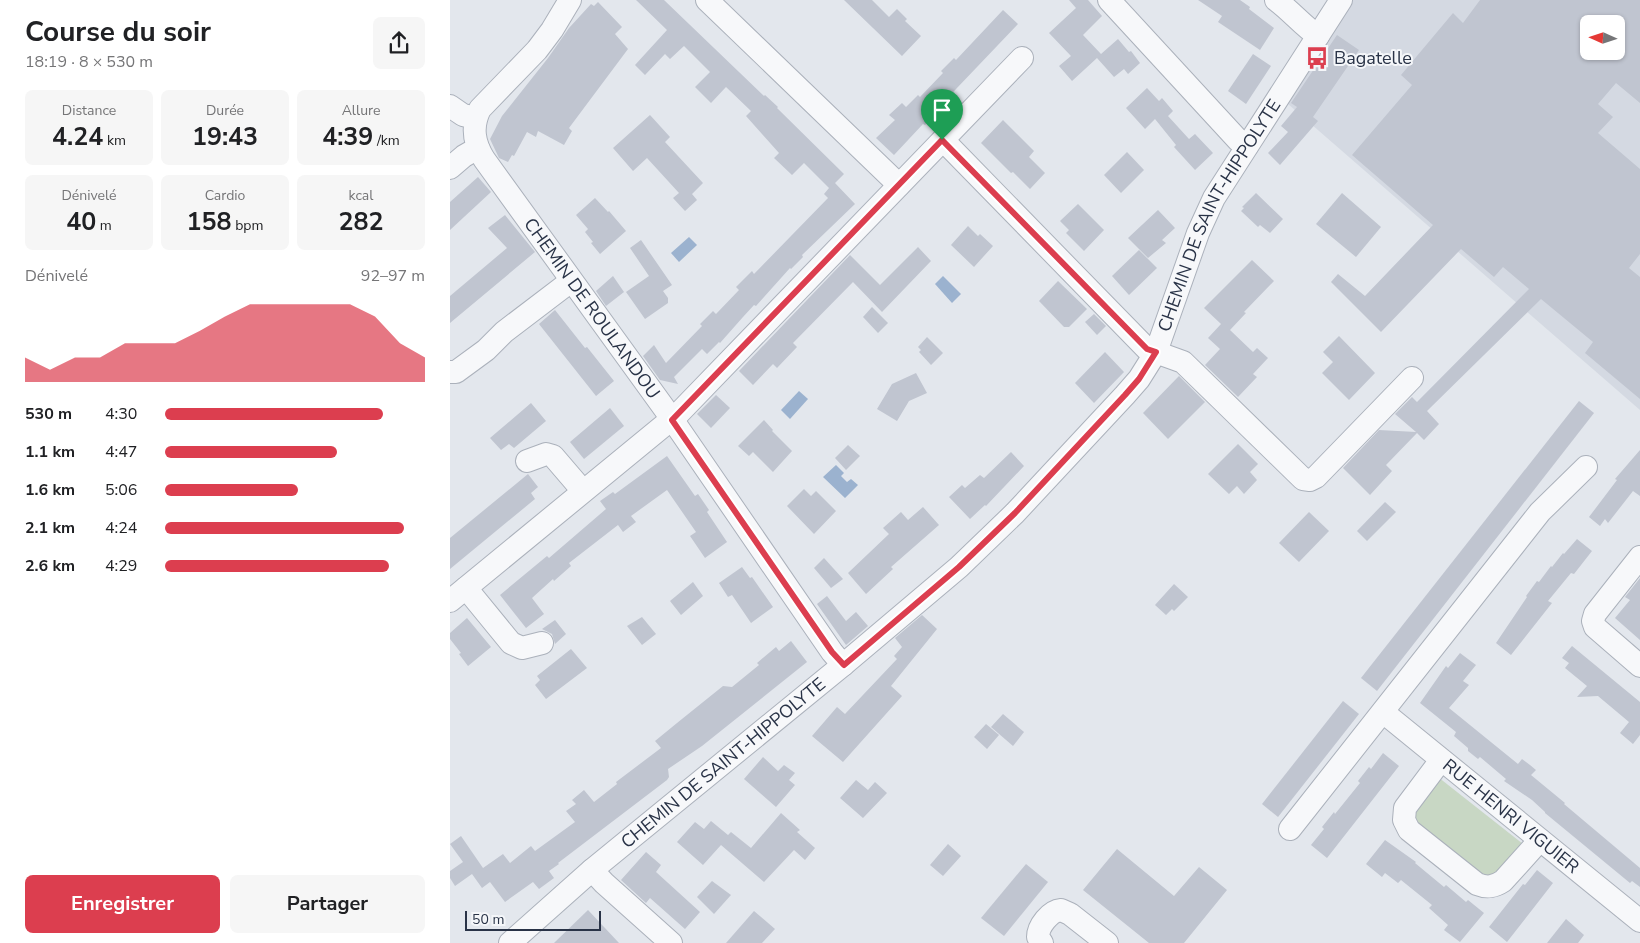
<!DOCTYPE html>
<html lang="fr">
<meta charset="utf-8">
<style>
:root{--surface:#fff;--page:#f6f6f6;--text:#202124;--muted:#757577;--accent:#dc3e4f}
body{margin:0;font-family:"Nunito Sans",sans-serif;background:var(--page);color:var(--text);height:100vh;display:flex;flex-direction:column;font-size:19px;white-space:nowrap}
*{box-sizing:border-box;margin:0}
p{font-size:16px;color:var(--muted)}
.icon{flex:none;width:28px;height:28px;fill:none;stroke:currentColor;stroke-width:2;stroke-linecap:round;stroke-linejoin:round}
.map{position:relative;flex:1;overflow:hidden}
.drawer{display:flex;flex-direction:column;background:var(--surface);width:450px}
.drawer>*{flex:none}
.needle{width:32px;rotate:273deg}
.tools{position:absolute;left:1130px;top:15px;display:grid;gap:10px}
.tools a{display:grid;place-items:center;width:45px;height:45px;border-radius:8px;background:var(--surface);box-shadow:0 1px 4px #0004;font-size:25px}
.scale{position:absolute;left:15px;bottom:12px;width:136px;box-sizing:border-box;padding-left:5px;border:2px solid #293347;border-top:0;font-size:14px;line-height:18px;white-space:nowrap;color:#293347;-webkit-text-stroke:4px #f4f6f9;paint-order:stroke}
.pin{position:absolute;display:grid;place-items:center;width:42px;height:42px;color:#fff;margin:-51px -21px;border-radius:50% 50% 50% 0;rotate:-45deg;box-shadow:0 0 5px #0007}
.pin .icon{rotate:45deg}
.round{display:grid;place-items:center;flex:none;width:52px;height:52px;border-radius:8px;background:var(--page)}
.head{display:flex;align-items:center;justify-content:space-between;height:85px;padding:0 25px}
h1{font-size:28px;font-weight:700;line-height:38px}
.stats{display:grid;grid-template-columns:repeat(3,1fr);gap:8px;height:85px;padding:5px 25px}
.stats div{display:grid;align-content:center;border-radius:8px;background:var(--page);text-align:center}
.stats b{font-size:25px;font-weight:700}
.stats small{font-size:14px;font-weight:400}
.stats p{font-size:14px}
.chart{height:140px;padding:10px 25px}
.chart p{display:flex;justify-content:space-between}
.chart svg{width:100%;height:90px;margin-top:5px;fill:var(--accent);opacity:.7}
.action{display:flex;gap:10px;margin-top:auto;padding:10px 25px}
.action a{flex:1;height:58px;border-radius:8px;background:var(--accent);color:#fff;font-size:20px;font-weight:700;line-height:58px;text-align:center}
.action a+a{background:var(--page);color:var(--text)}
ul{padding:0 25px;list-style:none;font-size:16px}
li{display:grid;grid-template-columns:80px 60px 1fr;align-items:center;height:38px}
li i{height:12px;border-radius:6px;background:var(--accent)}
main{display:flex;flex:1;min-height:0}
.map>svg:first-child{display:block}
.built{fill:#d4d9e2;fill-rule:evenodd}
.green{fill:#c8d7c4}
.water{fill:#9bb2cf}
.building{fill:#c0c5d0;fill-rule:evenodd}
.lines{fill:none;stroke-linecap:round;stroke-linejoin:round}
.minor-casing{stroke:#abb1bb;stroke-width:24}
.minor{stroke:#f7f8fa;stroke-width:22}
.route-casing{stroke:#fff;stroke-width:10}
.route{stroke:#dc3e4f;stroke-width:6}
.labels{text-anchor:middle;stroke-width:4;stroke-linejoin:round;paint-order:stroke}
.poi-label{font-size:18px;fill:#293347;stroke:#f4f6f9;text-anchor:start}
.street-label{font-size:18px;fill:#293347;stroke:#f4f6f9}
</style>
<main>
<section class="drawer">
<div class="head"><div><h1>Course du soir</h1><p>18:19 · 8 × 530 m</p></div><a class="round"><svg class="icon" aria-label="share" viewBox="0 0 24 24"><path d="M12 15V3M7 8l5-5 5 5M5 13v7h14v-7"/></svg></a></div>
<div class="stats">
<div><p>Distance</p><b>4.24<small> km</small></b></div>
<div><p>Durée</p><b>19:43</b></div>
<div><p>Allure</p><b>4:39<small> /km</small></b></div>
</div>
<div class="stats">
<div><p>Dénivelé</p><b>40<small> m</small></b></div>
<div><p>Cardio</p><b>158<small> bpm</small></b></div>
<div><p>kcal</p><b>282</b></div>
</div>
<div class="chart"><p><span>Dénivelé</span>92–97 m</p>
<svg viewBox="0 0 160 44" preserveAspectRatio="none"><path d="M0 44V32L10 38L20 32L30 32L40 25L50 25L60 25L70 19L80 12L90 6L100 6L110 6L120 6L130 6L140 12L150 25L160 32V44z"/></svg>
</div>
<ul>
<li><b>530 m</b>4:30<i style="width:84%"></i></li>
<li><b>1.1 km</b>4:47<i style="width:66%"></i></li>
<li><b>1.6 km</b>5:06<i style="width:51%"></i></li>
<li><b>2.1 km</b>4:24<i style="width:92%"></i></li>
<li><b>2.6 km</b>4:29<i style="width:86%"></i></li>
</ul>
<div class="action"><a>Enregistrer</a><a>Partager</a></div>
</section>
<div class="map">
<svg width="1190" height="943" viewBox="0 0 1190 943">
<rect width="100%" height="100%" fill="#e3e7ed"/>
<path class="built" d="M900,0H1190V410L838,104ZM1139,24H1166V51H1139Z"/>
<path class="green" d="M988,777L1073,844L1050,875L1034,876L966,823L963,809Z"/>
<g class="water">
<path d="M239,237L247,245L229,262L221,253Z"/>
<path d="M493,276L511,294L502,303L485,284Z"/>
<path d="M349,391L358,399L340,419L331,410Z"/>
<path d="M386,465L394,473L391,476L397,482L401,479L408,485L395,498L373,477Z"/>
</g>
<g class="building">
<path d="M186,0H214L314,96L315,95L328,107L327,108L394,174L385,183L405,204L352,255L353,257L341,269L340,268L306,306L304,305L293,317L270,343L269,342L257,354L252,349L224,377L228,384L210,380L193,356L204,345L216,363L252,326L250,324L263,311L266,314L289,290L286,287L302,271L304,274L378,198L374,194L379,188L354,163L342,175L324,158L329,153L296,116L301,111L276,87L261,103L245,87L260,72L234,46L220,59L215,54L195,75L185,65L217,30Z"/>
<path d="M394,0H422L439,17L447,9L457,19L455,21L471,36L452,56Z"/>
<path d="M619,0H638L652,16L633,35L651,54L668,39L679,52L681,51L690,63L678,74L674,69L664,77L647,58L622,81L609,66L621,56L599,33L626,8Z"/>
<path d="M748,0H790L800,7L799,9L824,28L810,50L768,22L772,16Z"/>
<path d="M1030,0H1190V103L1166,83L1148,104L1163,117L1148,133L1190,169V254L1179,268L1190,277V399L1135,353L1143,342L1091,299L977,411L989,424L974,440L967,433L936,465L942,471L920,495L893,468L929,430L966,432L945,414L962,397L967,402L1079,289L1053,267L1044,277L1011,249L931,332L881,282L888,274L915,296L983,225L902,155L962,85L951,75L1003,13L1013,23ZM1139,24H1166V51H1139Z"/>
<path d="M148,2L172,27L165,34L178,49L119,128L122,131L114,145L88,131L86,137L77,132L64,156L62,155L58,162L49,158L40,139L52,116L98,58L119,28L141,4L144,6Z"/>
<path d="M553,10L568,24L486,110L488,112L475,125L473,124L444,155L426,138L445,120L439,115L452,103L456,107L468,95L470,97L493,73L491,71L504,58L506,60Z"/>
<path d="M887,35L909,50L863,117L868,121L830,165L818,153L838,132L831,126L847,107L841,103Z"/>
<path d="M803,54L821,66L796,104L778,91Z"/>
<path d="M697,88L709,101L712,98L723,111L718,116L739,139L745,134L763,153L745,170L724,147L726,145L705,119L695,129L676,108Z"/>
<path d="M200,115L220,137L215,142L253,183L242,194L247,200L235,211L223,198L229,193L197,158L183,171L163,148Z"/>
<path d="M553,120L584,151L579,157L595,173L580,189L563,172L561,173L531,143Z"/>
<path d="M677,152L694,170L671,193L654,175Z"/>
<path d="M28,177L41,192L0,230V202Z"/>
<path d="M806,193L833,219L820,233L810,225L808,227L791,211L794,208L792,207Z"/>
<path d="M892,193L931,227L906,257L866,224Z"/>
<path d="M145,198L158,212L159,211L176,231L150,254L141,243L143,242L135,232L138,229L126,215Z"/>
<path d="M628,204L654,230L634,251L616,233L619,230L610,221Z"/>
<path d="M708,210L725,228L712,240L716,243L698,258L678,238Z"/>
<path d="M55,215L85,252L0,323V296L57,248L38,228Z"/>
<path d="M518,226L528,236L530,234L543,246L524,267L501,245Z"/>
<path d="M191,240L222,285L213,291L218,298V303L195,319L176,292L199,276L180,248Z"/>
<path d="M468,247L481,261L432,312L403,282L343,343L347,347L327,368L323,364L303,385L289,371L400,255L430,285Z"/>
<path d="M689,250L707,268L679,295L662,276Z"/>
<path d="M802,260L824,281L794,312L796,313L780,330L803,352L807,348L818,358L803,374L807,377L788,397L755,365L770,349L758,338L771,324L754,308Z"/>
<path d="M163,276L174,292L156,306L146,291Z"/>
<path d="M608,281L637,309L619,327H614L589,301Z"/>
<path d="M422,307L438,323L428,333L413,317Z"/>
<path d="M105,310L135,348L137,347L164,381L146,396L89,324Z"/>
<path d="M644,314L656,326L647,335L635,322Z"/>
<path d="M889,336L925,373L899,400L872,373L883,362L873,352Z"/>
<path d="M477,337L493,353L481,365L469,352L471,350L468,347Z"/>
<path d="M655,352L674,372L644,403L625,383Z"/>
<path d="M466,373L477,393L459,401L447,421L427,409L442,384Z"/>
<path d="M729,376L755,402L718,439L693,413Z"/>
<path d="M266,395L280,408L261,428L247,414Z"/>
<path d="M1129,401L1144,413L927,691L911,678Z"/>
<path d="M81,403L96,421L64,448L59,444L51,450L40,438Z"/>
<path d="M160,408L174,426L134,459L120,442Z"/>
<path d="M314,420L323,430L322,431L342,451L323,472L303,452L299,456L288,446Z"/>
<path d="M788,444L808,464L800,472L807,480L794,494L787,486L779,494L758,474Z"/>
<path d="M398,445L410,456L396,470L385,458Z"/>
<path d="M1190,450V496L1183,491L1158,523L1155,519L1150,526L1139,517L1167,480L1165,479Z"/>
<path d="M561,452L574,466L536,506L535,505L520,519L499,497L512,485L515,488L530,475L534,478Z"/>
<path d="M217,456L245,496L248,494L259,510L257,512L277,542L255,558L240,536L246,532L217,490L181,516L186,522L173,532L168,525L119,563L121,566L104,581L103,579L82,598L94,614L76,628L50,595L97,556L99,558L156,509L150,501L163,492L165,494Z"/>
<path d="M78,474L88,487L81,493L85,499L0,569V538Z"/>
<path d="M354,489L361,496L366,491L386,511L364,534L337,506Z"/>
<path d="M935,502L946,512L917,541L907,531Z"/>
<path d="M473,507L489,525L441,567L443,569L416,594L398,573L439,534L433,528L451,512L458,520Z"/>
<path d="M859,512L879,531L849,562L829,543Z"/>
<path d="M1127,539L1142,551L1124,574L1121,573L1098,601L1102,603L1061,655L1046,643L1077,597L1076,596L1087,581L1089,582L1101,566L1102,567L1113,553L1114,554Z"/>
<path d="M374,558L393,579L381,588L364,568Z"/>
<path d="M292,567L300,578L302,577L323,607L301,623L282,595L278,597L269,583Z"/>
<path d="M1190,578V640L1165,618L1180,600L1175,597Z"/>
<path d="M243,582L253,596L231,615L220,601Z"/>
<path d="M724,584L738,597L724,611L722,609L716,615L705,605Z"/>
<path d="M377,596L396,621L406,612L418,626L396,645L367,604Z"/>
<path d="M472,615L487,629L441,686L452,696L393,762L362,736L387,707L395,714L447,659L444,656L452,647L445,638Z"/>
<path d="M192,617L206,634L192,645L177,626Z"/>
<path d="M17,618L41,647L18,666L9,654L11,653L0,639V633Z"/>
<path d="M105,620L116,634L105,644L102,634L92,629Z"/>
<path d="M341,641L357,662L252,746L218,769L219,777L217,780L108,863L109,864L99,871L104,878L89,889L83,882L55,902L40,882L32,888L22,874L5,886L0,878V871L13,862L0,844L11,836L33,868L53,854L60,863L81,846L85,851L125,822L116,811L126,804L122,800L134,790L144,802L167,784L166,782L211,748L205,741L227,723L273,686L282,687L309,665L307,663L326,647L329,651Z"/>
<path d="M1122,646L1190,702V735L1183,744L1170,733L1179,722L1148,696L1127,697L1137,686L1115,668L1119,663L1112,658Z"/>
<path d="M121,649L137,668L96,699L85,685L90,680L87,676Z"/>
<path d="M1010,653L1026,665L1013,681L1019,685L999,708L1068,764L1072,759L1080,765L1086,770L1081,775L1115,803L1114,804L1190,868V887L1182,881L1180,883L1095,813V812L1082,800L1054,781L1056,779L1030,757L1028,759L1018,751V748L1004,736L1006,732L970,703L996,666L998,668Z"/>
<path d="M893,701L909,714L828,817L812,804Z"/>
<path d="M553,714L574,732L563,746L541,727Z"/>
<path d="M536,724L549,735L537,749L524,737Z"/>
<path d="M933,753L949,766L877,858L861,845L874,829L872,827L884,812L885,814L910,783L908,781L919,767L921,769Z"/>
<path d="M313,757L328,771L334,765L345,773L339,780L345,785L326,807L294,779Z"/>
<path d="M406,780L418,790L425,782L437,793L413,818L390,798Z"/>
<path d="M331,813L350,830L347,832L365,848L355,860L344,850L314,882L271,845L253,865L227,842L245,822L254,829L261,821L278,835L281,832L301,848Z"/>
<path d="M935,840L966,862L965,863L994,887L996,885L1016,902L1018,900L1034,913L1010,942L994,930L998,925L979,908L982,905L951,880L948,883L935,873L932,877L916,864Z"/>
<path d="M498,844L511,856L493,876L480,865Z"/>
<path d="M667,849L724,896L749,867L777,890L734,943H699L633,890Z"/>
<path d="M196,852L211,865L206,872L250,912L235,929L200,898L196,903L171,880Z"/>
<path d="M576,864L598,882L554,936L531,918Z"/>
<path d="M1087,870L1103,883L1057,942L1039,927L1073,884L1075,885Z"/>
<path d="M262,881L281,895L264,914L247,897Z"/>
<path d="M138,910L169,943H104Z"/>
<path d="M304,911L325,929L312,943H276Z"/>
<path d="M1116,919L1134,935L1128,943H1097Z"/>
</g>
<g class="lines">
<defs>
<g id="minor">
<path id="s1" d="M120,0L102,30L87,50L30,109C21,127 24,143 34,159L222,419L382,652L393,665"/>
<path d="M257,0L449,185"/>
<path d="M659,0L788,140L797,146"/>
<path d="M826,0C841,11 853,26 868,36"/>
<path d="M0,106L13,115L26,118"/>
<path d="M493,140L697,349L733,362L853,479L860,480L866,477L962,378"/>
<path d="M0,168L14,156L28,148"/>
<path d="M0,372H6L36,350L54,332L121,281"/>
<path d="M77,461L96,454L103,456L133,491"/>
<path d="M1190,557L1145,614L1143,621L1145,627L1190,666"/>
<path d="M16,588L61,643L72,648L92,643"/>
<path d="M0,601L229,413L572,58"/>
<path id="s2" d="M933,712L1190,921"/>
<path d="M991,760L955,808L954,820L959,830L1027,884C1037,888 1044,887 1053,881L1090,840"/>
<path d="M840,829L1090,512L1136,467"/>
<path d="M142,870L154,883L221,943"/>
<path id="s3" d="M60,943L142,870L393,665L509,567L565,513L675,395L689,379L706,352L748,233L764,198L891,0"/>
<path d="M592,943L588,937C588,926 600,911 611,910L620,914L657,943"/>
</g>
</defs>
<use href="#minor" class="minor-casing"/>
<use href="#minor" class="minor"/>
</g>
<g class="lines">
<defs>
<path id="route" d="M492,140L697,349L706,352L689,379L675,395L565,513L509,567L394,665L382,652L222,420Z"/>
</defs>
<use href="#route" class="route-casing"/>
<use href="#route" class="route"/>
</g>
<defs>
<symbol id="bus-bare" viewBox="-9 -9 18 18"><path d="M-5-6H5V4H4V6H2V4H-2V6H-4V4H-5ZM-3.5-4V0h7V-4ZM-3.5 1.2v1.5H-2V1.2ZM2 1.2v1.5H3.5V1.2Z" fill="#dc3e4f" stroke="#f4f6f9" stroke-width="2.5" paint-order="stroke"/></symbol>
</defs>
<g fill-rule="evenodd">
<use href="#bus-bare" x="851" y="42" width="32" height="32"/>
</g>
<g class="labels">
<g class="poi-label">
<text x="884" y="64">Bagatelle</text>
</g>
<g class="street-label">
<text dy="6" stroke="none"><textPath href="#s3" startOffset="1029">CHEMIN DE SAINT-HIPPOLYTE</textPath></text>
<text dy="6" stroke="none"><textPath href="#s1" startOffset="379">CHEMIN DE ROULANDOU</textPath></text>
<text dy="6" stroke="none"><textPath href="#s3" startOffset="279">CHEMIN DE SAINT-HIPPOLYTE</textPath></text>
<text dy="6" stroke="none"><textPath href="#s2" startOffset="165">RUE HENRI VIGUIER</textPath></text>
</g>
</g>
</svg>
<div class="tools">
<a><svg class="needle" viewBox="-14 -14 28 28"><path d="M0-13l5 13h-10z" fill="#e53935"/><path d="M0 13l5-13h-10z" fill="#757577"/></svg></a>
</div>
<div class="scale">50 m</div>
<div class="pin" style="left:492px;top:140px;background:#1e9e55"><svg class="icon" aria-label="arrive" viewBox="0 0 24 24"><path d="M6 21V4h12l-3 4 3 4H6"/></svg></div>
</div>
</main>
